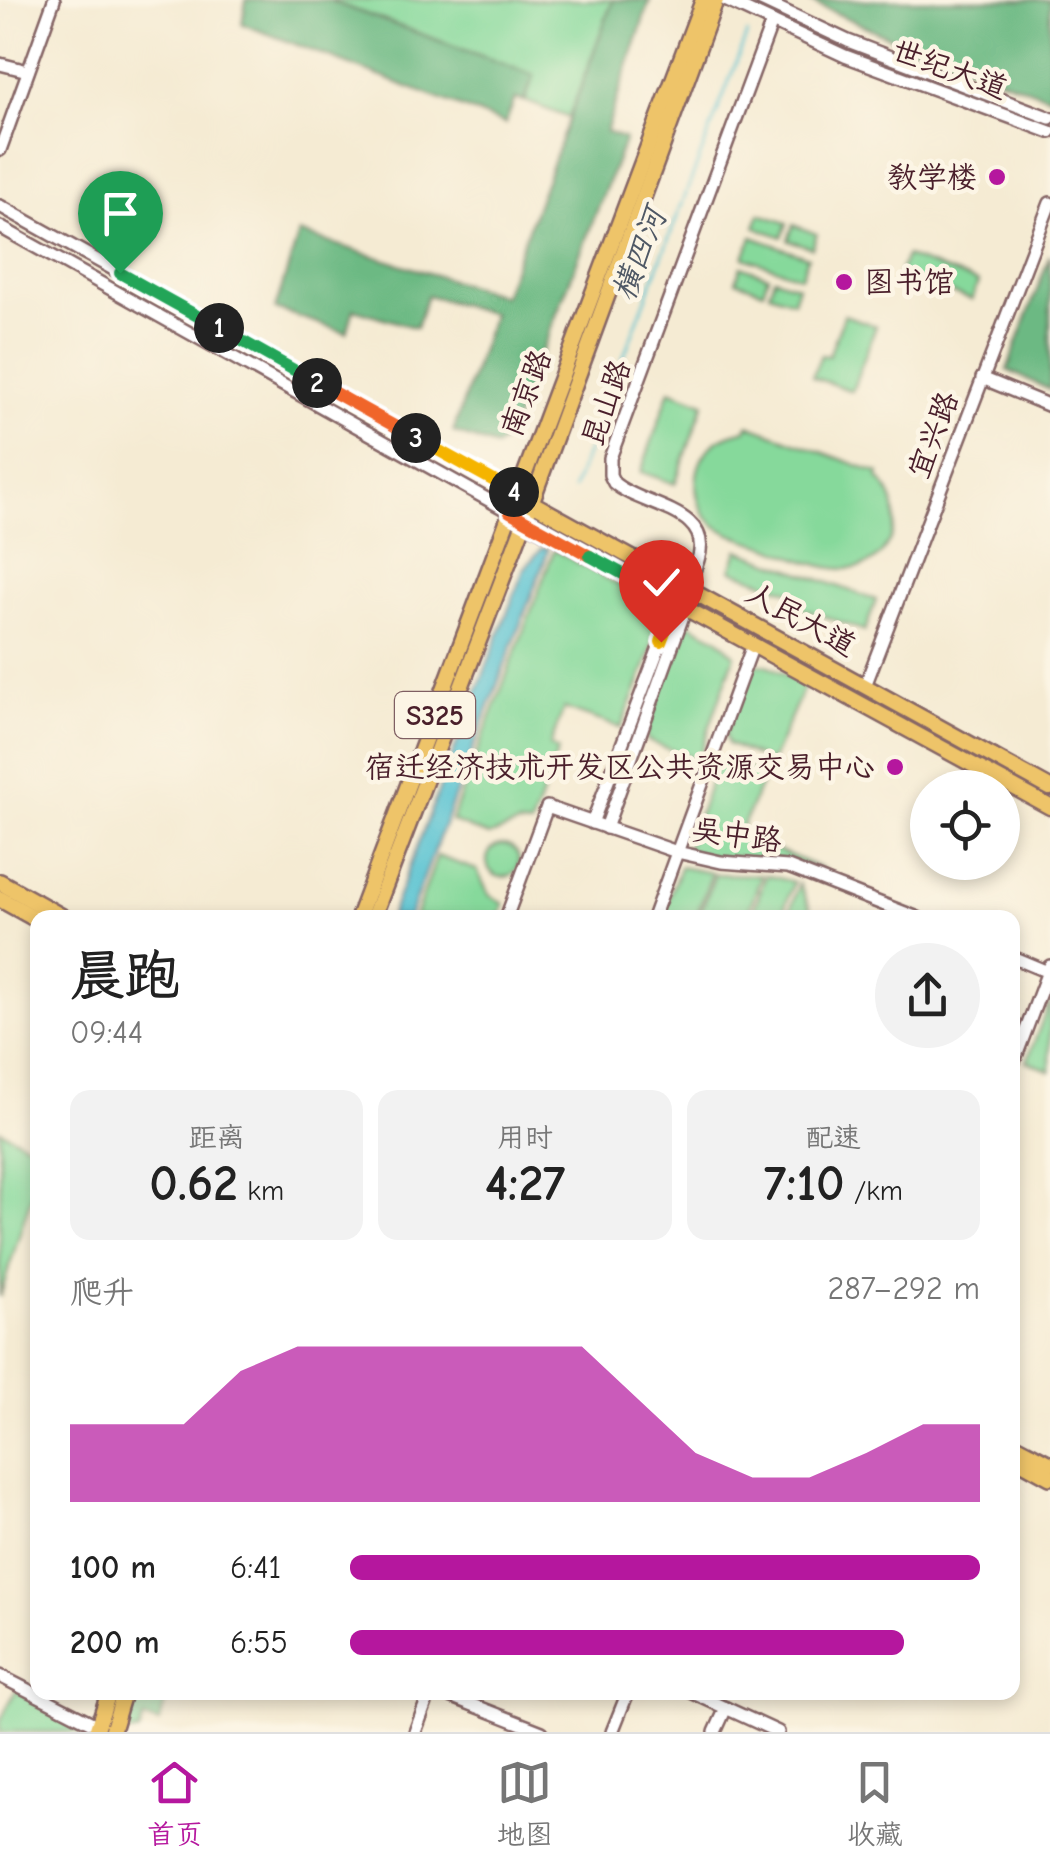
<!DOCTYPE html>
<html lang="zh">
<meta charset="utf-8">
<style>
:root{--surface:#fff;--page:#f2f2f2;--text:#222;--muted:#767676;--line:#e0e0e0;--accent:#b5179e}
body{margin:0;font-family:"Comic Neue","LXGW WenKai TC",sans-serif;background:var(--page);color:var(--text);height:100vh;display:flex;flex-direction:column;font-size:38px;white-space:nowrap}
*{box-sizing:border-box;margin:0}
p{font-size:32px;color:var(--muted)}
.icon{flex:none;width:55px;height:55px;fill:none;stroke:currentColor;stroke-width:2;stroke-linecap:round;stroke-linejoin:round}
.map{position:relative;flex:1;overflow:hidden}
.drawer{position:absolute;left:30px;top:910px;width:990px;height:790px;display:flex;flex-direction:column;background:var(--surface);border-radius:20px;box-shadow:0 5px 15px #0003}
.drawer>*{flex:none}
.tools{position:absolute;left:910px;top:770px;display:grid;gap:20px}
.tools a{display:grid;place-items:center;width:110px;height:110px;border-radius:50%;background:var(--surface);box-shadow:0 5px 15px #0003;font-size:50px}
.pin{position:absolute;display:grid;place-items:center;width:85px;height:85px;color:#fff;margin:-102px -42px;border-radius:50% 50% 50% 0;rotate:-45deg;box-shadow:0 0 10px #0007}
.pin .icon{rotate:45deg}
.km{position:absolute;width:50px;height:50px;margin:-25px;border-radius:50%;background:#222;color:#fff;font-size:28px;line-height:50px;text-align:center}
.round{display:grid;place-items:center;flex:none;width:105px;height:105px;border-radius:52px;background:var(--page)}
.head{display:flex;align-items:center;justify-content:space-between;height:170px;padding:0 40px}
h1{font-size:55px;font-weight:700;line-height:75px}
.stats{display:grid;grid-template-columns:repeat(3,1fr);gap:15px;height:170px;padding:10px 40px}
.stats div{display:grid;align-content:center;border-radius:20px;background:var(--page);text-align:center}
.stats b{font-size:50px;font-weight:700}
.stats small{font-size:28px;font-weight:400}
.stats p{font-size:28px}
.chart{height:280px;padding:20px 40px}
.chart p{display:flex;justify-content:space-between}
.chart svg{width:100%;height:180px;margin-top:10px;fill:var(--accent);opacity:.7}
ul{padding:0 40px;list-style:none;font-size:32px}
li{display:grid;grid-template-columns:160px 120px 1fr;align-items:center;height:75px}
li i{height:25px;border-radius:12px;background:var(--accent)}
.tabs{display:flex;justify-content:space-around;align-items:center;height:140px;border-top:2px solid var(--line);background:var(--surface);font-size:28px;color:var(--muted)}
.tabs a{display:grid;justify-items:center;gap:5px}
.tabs .active{color:var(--accent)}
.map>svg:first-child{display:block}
.green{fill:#86d99b;stroke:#687c63;stroke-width:2.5}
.forest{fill:#6cb983;stroke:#5b6c57;stroke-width:2.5}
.water{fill:#57c2d2;stroke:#50707e;stroke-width:2.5}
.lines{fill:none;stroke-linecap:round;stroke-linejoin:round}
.stream{stroke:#57c2d2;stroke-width:2.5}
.minor-casing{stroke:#866666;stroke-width:16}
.major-casing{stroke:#866666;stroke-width:19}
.highway-casing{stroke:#866666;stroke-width:20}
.minor{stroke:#fff;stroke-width:11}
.major{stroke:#eec469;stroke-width:14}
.highway{stroke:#eec469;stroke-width:15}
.split-1-casing{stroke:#fff;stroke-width:20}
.split-2-casing{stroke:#fff;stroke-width:20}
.split-3-casing{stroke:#fff;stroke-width:20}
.split-4-casing{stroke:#fff;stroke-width:20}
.split-5-casing{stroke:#fff;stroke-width:20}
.split-6-casing{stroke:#fff;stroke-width:20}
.split-7-casing{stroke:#fff;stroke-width:20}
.split-1{stroke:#22a559;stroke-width:12}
.split-2{stroke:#22a559;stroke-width:12}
.split-3{stroke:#f0652b;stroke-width:12}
.split-4{stroke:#f5b400;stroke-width:12}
.split-5{stroke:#f0652b;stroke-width:12}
.split-6{stroke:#22a559;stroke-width:12}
.split-7{stroke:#f5b400;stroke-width:12}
.poi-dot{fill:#b5179e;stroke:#fcf5e5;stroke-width:4}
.labels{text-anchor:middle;stroke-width:9;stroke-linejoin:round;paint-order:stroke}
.shield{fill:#fcf5e5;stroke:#7f5f63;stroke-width:2.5}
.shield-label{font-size:28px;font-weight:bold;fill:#4a1f2b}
.street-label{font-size:30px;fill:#4a1f2b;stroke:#fcf5e5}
.poi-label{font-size:30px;fill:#4a1f2b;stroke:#fcf5e5;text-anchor:end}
.water-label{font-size:32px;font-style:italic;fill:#4f5865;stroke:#fcf5e5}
</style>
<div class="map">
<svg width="1050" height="1732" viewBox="0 0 1050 1732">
<rect width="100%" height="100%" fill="#fcf5e5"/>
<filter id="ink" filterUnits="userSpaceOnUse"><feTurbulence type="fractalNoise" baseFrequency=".01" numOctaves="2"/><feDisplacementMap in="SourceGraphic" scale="20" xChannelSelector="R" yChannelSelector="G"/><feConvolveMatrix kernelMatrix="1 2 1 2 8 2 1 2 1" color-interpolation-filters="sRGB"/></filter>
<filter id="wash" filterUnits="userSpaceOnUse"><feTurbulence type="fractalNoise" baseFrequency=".0048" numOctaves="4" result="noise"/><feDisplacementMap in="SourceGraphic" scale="40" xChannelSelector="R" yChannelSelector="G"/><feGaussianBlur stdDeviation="2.25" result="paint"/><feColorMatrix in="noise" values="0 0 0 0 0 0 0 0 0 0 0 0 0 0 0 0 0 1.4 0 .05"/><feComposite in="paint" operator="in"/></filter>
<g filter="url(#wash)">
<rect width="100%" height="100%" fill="#f5ebd3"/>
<g class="green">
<path d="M327,0H613L569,118L525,101L533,75Z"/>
<path d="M760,214L787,223L782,237L755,227Z"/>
<path d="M793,225L817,234L812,248L788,240Z"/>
<path d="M752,237L808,257L801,277L744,257Z"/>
<path d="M906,256L978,282L972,300L899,274Z"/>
<path d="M741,266L768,276L763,291L736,281Z"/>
<path d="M774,278L798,286L793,301L769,293Z"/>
<path d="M844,315L876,326L852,391L812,377L821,355L829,356Z"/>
<path d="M670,390L704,403L675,484L641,472Z"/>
<path d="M748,425L879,473L878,478C893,492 899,514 892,534C870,595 806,561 766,546C750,541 730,536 716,526C691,507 690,468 712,445C722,436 734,433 746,430Z"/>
<path d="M554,550L650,602C668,631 632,697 621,728L564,708L550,746L558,750L531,826L518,825L489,836L451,821Z"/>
<path d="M738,550L876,600L865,631L790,604L794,593L731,570Z"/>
<path d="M688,623L719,639L735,655L698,760L648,741L646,732Z"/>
<path d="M759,664L767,665L805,685L771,762L728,744L725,734L750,669Z"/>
<path d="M722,759L765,775L739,834L825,870L774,859L728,860L685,852L718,761Z"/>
<circle cx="503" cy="861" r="16"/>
<path d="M437,856L477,870L489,895L504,904L499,917H415Z"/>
<path d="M680,867L712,873L696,917H662Z"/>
<path d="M715,874L762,875L746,917H699Z"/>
<path d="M766,875L794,882L781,917H751Z"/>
<path d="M799,883L814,917H788Z"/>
<path d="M1050,1000V1071L1027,1061Z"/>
<path d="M0,1130L37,1149V1178L0,1297Z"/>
<path d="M16,1690L81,1728L80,1732H0V1721Z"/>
<path d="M130,1693H168L159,1723L144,1718L139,1732H118Z"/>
</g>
<g class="forest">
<path d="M246,0H327L534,75L525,101L515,99L505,124L242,24Z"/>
<path d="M613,0H650L606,132L625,139L509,436L496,447L453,432L493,314L427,295L416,328L354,309L347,333L275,309L299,233L503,296Z"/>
<path d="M807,0H1050V97L902,43Z"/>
<path d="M1050,255V390L1007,370Z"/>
</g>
<path class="water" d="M542,548L548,549L546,557L409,917H390L524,569Z"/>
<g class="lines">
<path class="stream" d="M573,489L747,34"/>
</g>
</g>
<g filter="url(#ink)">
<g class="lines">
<defs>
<g id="minor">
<path d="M725,0L845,56L1050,132"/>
<path d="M761,0L848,41L1050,118"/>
<path d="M0,64L28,71"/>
<path d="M0,150L54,0"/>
<path d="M0,206L517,494"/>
<path d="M0,227L510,512"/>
<path d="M982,378L1050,406"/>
<path d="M865,686L1050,203"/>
<path d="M592,823L676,603C686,589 693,577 698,560C715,509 641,507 614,483L610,475V458L772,22"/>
<path d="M606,828L688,602"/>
<path d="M506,918L547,807L677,852L721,862L788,867L918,918"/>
<path d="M653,918L753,645"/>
<path d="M1012,957L1048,972"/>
<path d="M1012,1067L1050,966"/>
<path d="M0,1676L98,1726"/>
<path d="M440,1692L542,1732"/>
<path d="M691,1692L778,1732"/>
<path d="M415,1732L430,1692"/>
<path d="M612,1732L628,1692"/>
<path d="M715,1732L726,1708"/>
</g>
<g id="major">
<path d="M525,499L1050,788"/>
<path d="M520,518L1050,807"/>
<path d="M358,918L703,0"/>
<path d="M373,918L525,520L716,0"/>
<path d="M96,1732L109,1692"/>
<path d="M112,1732L124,1692"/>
</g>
<g id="highway">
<path d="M0,882L64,918"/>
<path d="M0,899L38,920"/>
<path d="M1012,1444L1050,1464"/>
<path d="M1012,1456L1050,1477"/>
</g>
</defs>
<use href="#minor" class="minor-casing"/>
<use href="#major" class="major-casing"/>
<use href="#highway" class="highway-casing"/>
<use href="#minor" class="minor"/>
<use href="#major" class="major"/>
<use href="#highway" class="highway"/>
</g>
</g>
<g class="lines" filter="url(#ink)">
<defs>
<path id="split-1" d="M120,273L219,328"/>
<path id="split-2" d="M219,328L317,383"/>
<path id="split-3" d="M317,383L416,438"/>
<path id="split-4" d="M416,438L514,492"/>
<path id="split-5" d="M514,492L517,494L510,512L590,556"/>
<path id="split-6" d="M590,556L676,603L671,616"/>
<path id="split-7" d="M661,642L671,616"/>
</defs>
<use href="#split-1" class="split-1-casing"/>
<use href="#split-2" class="split-2-casing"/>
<use href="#split-3" class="split-3-casing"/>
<use href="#split-4" class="split-4-casing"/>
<use href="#split-5" class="split-5-casing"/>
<use href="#split-6" class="split-6-casing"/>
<use href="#split-7" class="split-7-casing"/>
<use href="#split-1" class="split-1"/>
<use href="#split-2" class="split-2"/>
<use href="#split-3" class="split-3"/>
<use href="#split-4" class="split-4"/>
<use href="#split-5" class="split-5"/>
<use href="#split-6" class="split-6"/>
<use href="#split-7" class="split-7"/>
</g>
<g class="poi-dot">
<circle cx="997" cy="177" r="10"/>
<circle cx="844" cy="282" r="10"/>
<circle cx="895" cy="767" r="10"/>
</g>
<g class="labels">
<rect class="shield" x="395" y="692" width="80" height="46" rx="8"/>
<g class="shield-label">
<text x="435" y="725">S325</text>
</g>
<g class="street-label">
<text transform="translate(950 69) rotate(20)" y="10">世纪大道</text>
<text transform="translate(526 393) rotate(-69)" y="10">南京路</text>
<text transform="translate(606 403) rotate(-70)" y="10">昆山路</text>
<text transform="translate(933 435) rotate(-69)" y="10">宜兴路</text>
<text transform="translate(801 619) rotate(29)" y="10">人民大道</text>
<text transform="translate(737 835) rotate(8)" y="10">吴中路</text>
</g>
<g class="poi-label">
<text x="977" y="187">教学楼</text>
<text x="864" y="292" text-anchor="start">图书馆</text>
<text x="875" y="777">宿迁经济技术开发区公共资源交易中心</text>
</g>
<g class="water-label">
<text transform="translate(639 254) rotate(-69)" y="11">横四河</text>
</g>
</g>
</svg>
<div class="tools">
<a><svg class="icon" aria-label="locate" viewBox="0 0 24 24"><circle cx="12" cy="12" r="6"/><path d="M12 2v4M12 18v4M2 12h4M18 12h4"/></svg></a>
</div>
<div class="pin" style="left:120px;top:273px;background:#1e9e55"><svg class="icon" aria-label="arrive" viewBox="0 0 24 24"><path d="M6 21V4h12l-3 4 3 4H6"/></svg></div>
<div class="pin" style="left:661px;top:642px;background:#d93025"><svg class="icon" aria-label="check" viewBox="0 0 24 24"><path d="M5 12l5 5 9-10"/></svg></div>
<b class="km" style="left:219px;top:328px">1</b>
<b class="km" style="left:317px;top:383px">2</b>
<b class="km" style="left:416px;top:438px">3</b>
<b class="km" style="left:514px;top:492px">4</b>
<section class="drawer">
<div class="head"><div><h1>晨跑</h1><p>09:44</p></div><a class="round"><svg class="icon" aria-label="share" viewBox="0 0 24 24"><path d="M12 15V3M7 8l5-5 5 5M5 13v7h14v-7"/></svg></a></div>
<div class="stats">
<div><p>距离</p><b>0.62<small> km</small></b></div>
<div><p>用时</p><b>4:27</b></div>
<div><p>配速</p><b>7:10<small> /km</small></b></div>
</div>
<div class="chart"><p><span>爬升</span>287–292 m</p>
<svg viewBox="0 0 160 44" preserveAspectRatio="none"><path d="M0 44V25L10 25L20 25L30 12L40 6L50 6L60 6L70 6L80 6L90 6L100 19L110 32L120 38L130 38L140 32L150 25L160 25V44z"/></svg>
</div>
<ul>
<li><b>100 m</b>6:41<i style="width:100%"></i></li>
<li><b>200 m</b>6:55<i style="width:88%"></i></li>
</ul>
</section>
</div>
<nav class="tabs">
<a class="active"><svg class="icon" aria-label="home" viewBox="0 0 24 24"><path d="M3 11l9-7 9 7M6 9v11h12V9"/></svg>首页</a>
<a><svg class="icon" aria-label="map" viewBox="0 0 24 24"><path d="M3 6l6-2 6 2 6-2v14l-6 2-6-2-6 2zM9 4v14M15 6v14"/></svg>地图</a>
<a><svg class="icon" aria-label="saved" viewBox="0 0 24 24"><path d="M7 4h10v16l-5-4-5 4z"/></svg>收藏</a>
</nav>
